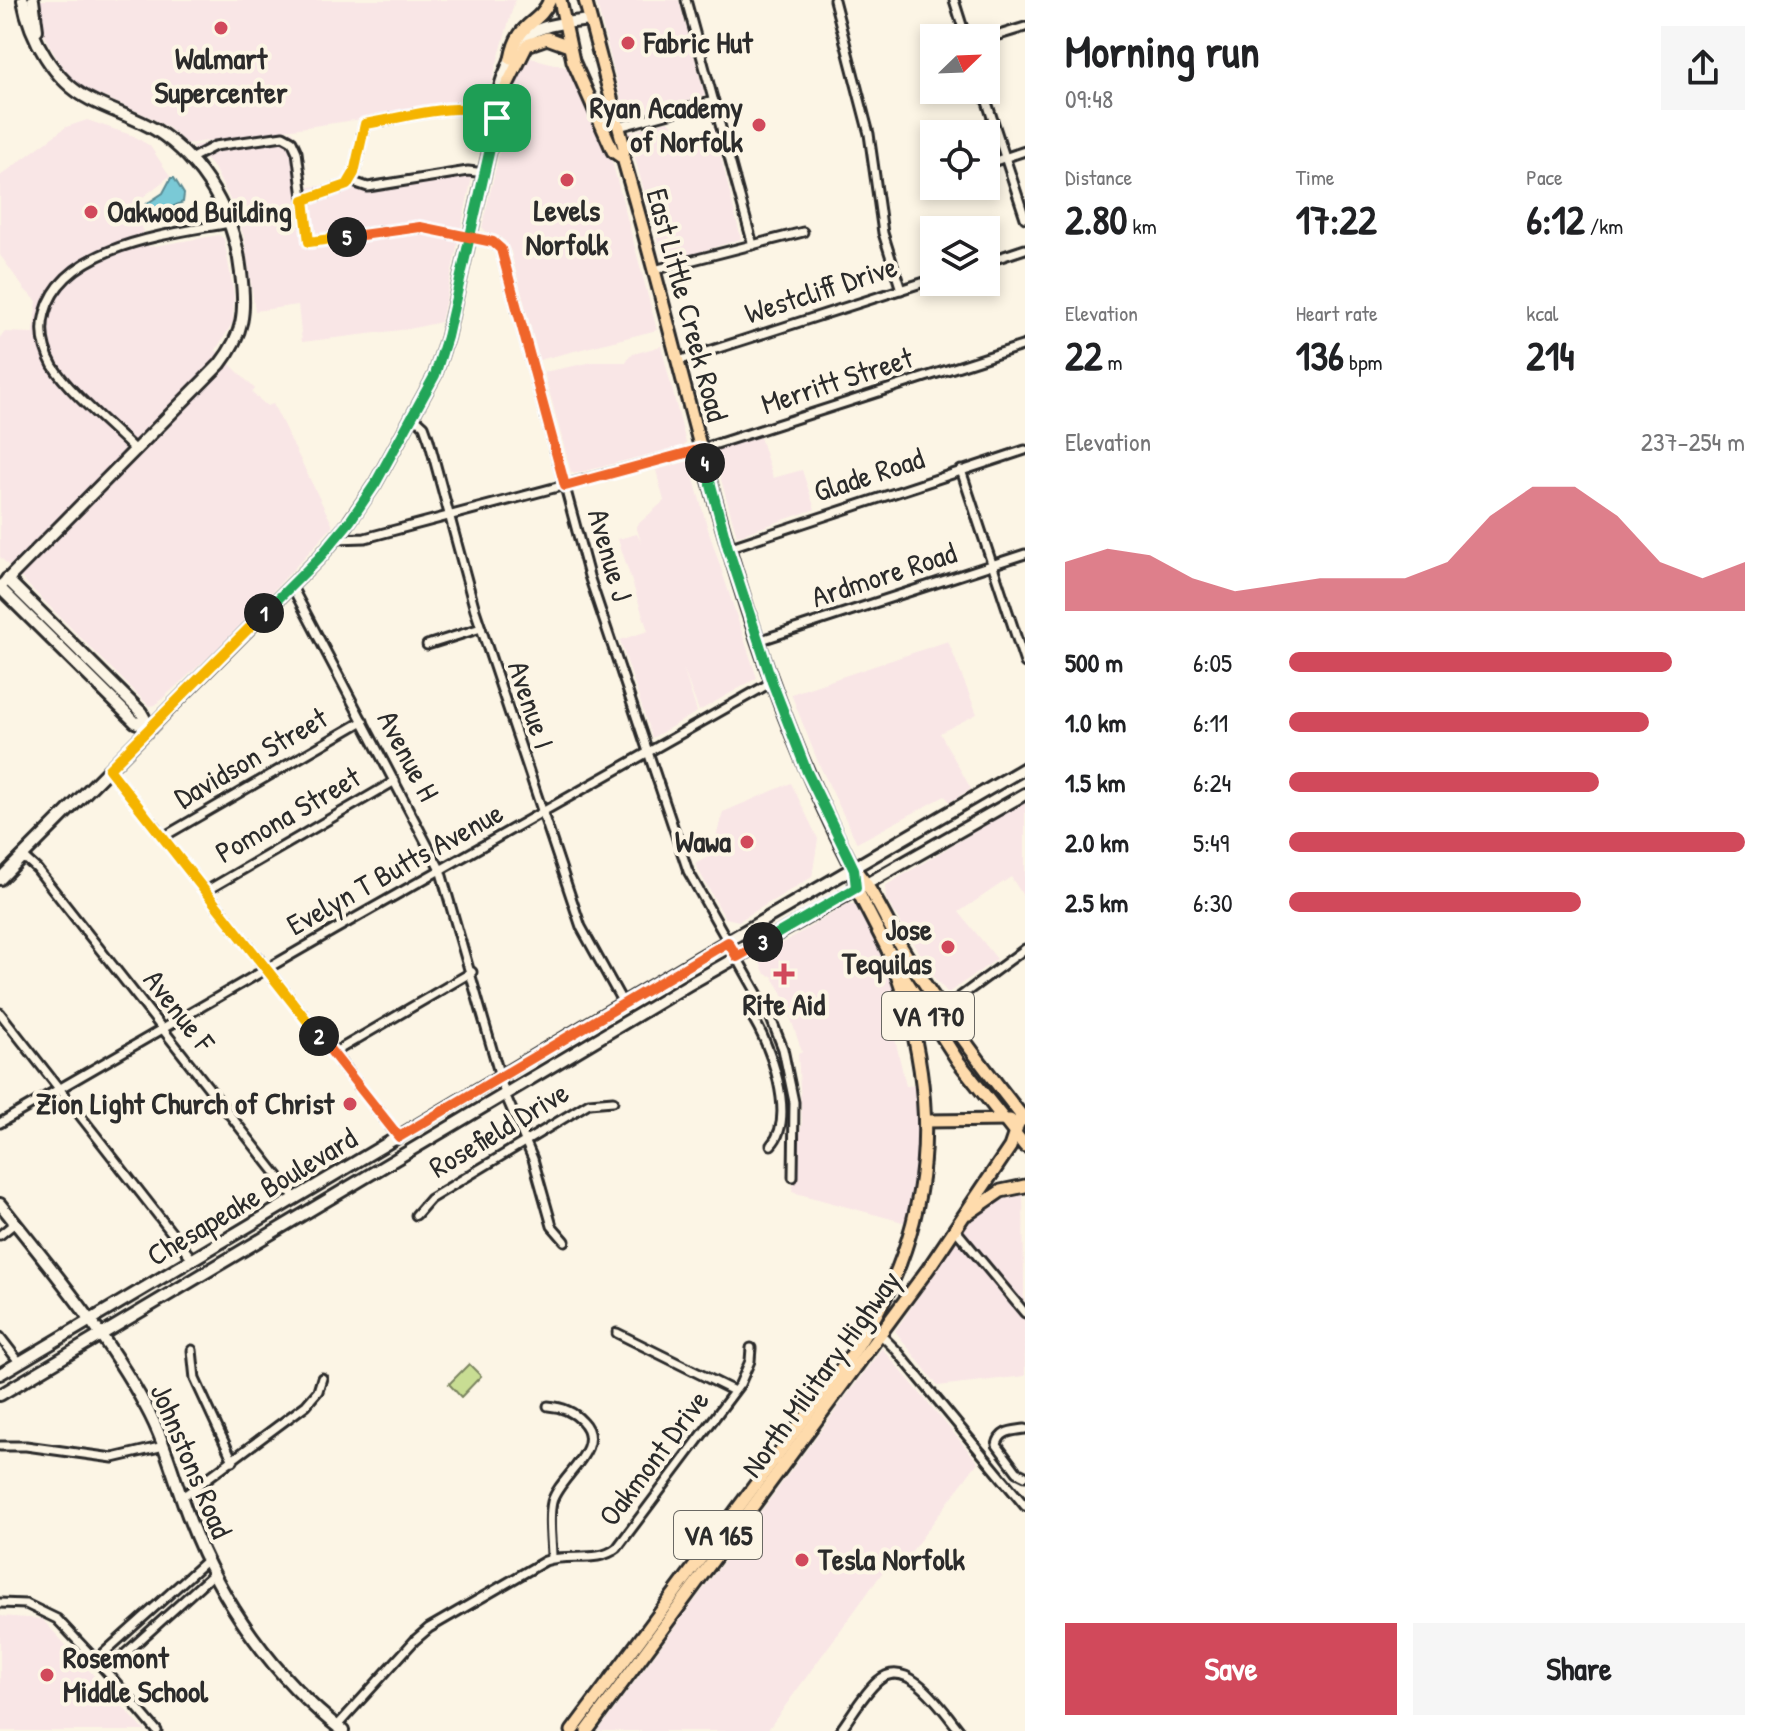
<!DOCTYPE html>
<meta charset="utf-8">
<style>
:root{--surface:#fff;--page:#f6f6f6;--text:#202124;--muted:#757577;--accent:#d1495b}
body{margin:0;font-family:"Patrick Hand",sans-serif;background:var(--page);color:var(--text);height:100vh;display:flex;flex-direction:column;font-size:30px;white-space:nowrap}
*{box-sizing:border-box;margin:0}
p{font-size:26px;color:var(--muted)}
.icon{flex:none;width:44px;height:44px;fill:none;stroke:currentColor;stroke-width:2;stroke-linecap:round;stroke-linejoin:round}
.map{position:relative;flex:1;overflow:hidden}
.panel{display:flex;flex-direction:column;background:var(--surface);width:760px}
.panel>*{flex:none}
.needle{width:52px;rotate:67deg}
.controls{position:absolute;left:920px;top:24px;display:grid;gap:16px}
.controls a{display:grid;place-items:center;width:80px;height:80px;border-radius:0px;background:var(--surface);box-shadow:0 4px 12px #0003;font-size:40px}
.pin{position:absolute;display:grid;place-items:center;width:68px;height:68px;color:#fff;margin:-34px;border-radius:16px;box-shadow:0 4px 12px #0006}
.km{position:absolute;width:40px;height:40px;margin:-20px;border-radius:50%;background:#222;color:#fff;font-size:22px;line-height:40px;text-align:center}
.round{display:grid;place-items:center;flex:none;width:84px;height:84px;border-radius:0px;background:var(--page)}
.overview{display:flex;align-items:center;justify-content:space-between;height:136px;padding:0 40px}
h1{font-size:44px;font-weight:700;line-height:60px}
.figures{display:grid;grid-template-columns:repeat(3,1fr);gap:12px;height:136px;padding:8px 40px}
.figures div{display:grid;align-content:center}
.figures b{font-size:40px;font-weight:700}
.figures small{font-size:22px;font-weight:400}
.figures p{font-size:22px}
.chart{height:224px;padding:16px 40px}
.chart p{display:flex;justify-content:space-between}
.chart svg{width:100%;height:144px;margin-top:8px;fill:var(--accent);opacity:.7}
.cta{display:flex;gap:16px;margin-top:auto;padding:16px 40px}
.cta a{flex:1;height:92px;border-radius:0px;background:var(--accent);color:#fff;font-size:32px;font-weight:700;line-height:92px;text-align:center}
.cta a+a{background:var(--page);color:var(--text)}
ul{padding:0 40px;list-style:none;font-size:26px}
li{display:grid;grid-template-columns:128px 96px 1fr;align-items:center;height:60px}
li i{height:20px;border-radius:10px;background:var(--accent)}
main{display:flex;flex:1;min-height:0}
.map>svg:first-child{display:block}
.built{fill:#f9e6e6}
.green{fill:#c8dd93;stroke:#7a845f;stroke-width:2}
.water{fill:#7ac9d6;stroke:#5a8a92;stroke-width:2}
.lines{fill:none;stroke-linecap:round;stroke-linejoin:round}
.street-casing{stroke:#2b2b2b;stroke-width:13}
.secondary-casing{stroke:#2b2b2b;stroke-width:16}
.primary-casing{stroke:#2b2b2b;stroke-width:17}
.street{stroke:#fcf5e5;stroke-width:7}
.secondary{stroke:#fcf5e5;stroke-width:10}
.primary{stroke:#fedbac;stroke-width:11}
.split-1-casing{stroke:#fff;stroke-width:16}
.split-2-casing{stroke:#fff;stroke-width:16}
.split-3-casing{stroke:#fff;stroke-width:16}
.split-4-casing{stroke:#fff;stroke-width:16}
.split-5-casing{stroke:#fff;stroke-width:16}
.split-6-casing{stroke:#fff;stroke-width:16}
.split-1{stroke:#22a559;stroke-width:10}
.split-2{stroke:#f5b400;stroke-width:10}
.split-3{stroke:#f0652b;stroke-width:10}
.split-4{stroke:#22a559;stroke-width:10}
.split-5{stroke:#f0652b;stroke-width:10}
.split-6{stroke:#f5b400;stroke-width:10}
.poi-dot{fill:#d1495b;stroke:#fcf5e5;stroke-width:3}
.labels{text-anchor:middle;stroke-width:8;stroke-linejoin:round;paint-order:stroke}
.shield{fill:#fcf5e5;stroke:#6a6863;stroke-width:2}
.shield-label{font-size:28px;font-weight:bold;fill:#2b2b2b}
.poi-label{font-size:30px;font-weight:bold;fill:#2b2b2b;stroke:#fcf5e5;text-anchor:start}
.street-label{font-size:30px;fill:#2b2b2b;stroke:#fcf5e5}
</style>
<main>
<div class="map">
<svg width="1025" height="1731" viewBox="0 0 1025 1731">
<rect width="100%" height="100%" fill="#fcf5e5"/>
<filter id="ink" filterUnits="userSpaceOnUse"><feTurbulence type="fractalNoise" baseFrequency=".0125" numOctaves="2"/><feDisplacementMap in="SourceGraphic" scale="16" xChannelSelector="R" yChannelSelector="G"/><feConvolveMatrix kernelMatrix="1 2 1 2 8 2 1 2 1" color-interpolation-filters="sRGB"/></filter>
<g filter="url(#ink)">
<g class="built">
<path d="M38,0H515L485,105L474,103L187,144L169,128L150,117L85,89L72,79L57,59L44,35Z"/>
<path d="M596,0H679L705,96L626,118Z"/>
<path d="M532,58L569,68L613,165L657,330L539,360L511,252L505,241L498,236L488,234L482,227L516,81L522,64Z"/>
<path d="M87,120L134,136L150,146L170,176L129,208L142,229L148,247L219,235L224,239L234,295L233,322L216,350L255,389L252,393L267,406L273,404L333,526L228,640L155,705L149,706L0,557V337L5,332L33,333L37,301L25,290L0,255V176L66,127Z"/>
<path d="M668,121L685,136L714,128L741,239L664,263L628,133Z"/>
<path d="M292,131L301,146L308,187L387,180L474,168L441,322L409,329L302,342L298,305L255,311L244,237L235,210L214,168L191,146Z"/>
<path d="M661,346L686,443L683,446L574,474L571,472L544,372L593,362H626L630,355Z"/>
<path d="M760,437L773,478L802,470L815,509L737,536L713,451Z"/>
<path d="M689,461L707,526L757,678L699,711L683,668L697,712L652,738L620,640L648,631L618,539L637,534L641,542L636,526L664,501L656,470Z"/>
<path d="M948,641L977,714L940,733L971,789L950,802L945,796L857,843L818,762L791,694Z"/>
<path d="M791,783L818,839L812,877L739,921L725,918L695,864L711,855L723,812Z"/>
<path d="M1025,801V899L1011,877L959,912L997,959L948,993L935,979L886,899L885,886Z"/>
<path d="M848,904H854L875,941L905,1017L891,1022L906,1086L918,1085L919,1155L910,1224L792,1192L802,1121L798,1054L802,1052L782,992L772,976L765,974L758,958Z"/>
<path d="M1023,1190L1025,1376L938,1386L895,1331L967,1225L1000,1198Z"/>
<path d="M882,1348L978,1462L894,1575L885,1569L767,1731H598Z"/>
<path d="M0,1616L42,1619L145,1731H0Z"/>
</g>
<path class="green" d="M469,1364L481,1376L461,1397L449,1384Z"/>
<path class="water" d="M171,178H174L184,194L183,202L159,213L137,215V210L163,193Z"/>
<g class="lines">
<defs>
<g id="street">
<path d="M686,0L753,245"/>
<path d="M834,0L869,134L883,233L901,290"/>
<path d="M954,0L966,38"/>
<path d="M986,39L1025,27"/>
<path d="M983,90L1025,218"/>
<path d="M618,127L714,101"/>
<path d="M190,159L215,146L283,136L292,141L297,152L309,242L420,227L493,242L501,249L589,576L688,871L770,1016L783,1049L794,1102L793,1177"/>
<path d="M986,164L1025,151"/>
<path d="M350,181L368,187L468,171L485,173"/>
<path d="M304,200L347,185L354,173L365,124C407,117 457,101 498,113"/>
<path d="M986,262L1025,249"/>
<path d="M654,270L803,232"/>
<path d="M678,361L934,279"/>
<path d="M413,416L424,426L429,440L475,610L581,927L623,1003"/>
<path d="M135,450C113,428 68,391 53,366C44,350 40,331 45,313C63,244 172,234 229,223"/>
<path d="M961,470L1025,663"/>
<path d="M336,539L365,538L701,449L1025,345"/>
<path d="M728,548L1025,450"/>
<path d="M291,585L440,869L505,1094L533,1159L552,1226L565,1241"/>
<path d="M758,641L1025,554"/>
<path d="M427,645L481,628"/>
<path d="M109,769L399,1137"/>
<path d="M163,837L363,721"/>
<path d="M21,859L27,860L37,869L296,1199"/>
<path d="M206,891L395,781"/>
<path d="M763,1003L751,1015C770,1043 797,1118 771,1145"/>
<path d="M942,1010L1025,949"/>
<path d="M0,1013L193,1260"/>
<path d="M333,1053L472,972"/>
<path d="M0,1123L334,930L772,682"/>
<path d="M416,1215L430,1199L589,1103L613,1101"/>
<path d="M954,1228L1025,1313"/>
<path d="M0,1235L15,1223"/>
<path d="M871,1325L897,1351L1025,1506"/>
<path d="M617,1333L734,1391"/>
<path d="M0,1337L20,1363"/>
<path d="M192,1350L195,1379L233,1461"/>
<path d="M548,1406C561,1407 573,1411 582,1421C608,1448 559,1476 552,1502C548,1519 552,1541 552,1558"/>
<path d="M1025,1429C1013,1431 1000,1430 997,1445L1017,1472L1025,1476"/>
<path d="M0,1446H26L113,1458L164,1446"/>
<path d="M181,1498L306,1405L318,1391L322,1378"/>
<path d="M0,1603L26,1604L57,1619L106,1671L157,1731"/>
<path d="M96,1660L207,1560"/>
<path d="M106,1671L213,1574"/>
<path d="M337,1726L415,1640L429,1628L545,1561C568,1552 597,1564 617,1548L740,1384L750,1361L751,1348"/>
<path d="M840,1731C852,1715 863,1694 878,1681C908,1654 944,1712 960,1731"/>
</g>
<g id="secondary">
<path d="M33,0L37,30"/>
<path d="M7,579L141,712L150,728"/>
<path d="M0,587L220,364C244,333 246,312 241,273C235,216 204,161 156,130C135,117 111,111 89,99C54,81 30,38 23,0"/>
<path d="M0,588L135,722L150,728"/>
<path d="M0,879L319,558L347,525L375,484L435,375L447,337L498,113C500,104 500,98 500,89C500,81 506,72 508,65C524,23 551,25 590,20"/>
<path d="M0,1204C52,1269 106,1334 146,1407C166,1443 175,1483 190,1521C221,1602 274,1678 343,1731"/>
<path d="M0,1374L700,957L1025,768"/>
<path d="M0,1395L688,985L1025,794"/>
</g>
<g id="primary">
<path d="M560,0L573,61L613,151L623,158"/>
<path d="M585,0L624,147L623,158C692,394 735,640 849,860C853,869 861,876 866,884C881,906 891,931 905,953C941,1011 982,1066 1025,1120"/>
<path d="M511,59C518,20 538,27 550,0"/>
<path d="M502,95L527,45L547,38L569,46"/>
<path d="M854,870L856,888L891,956"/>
<path d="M902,974L958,1061L1025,1146"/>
<path d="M926,1121L1010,1120"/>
<path d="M969,1213L1001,1191L1025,1186"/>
<path d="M572,1731L846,1363C939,1231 945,1098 888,950"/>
<path d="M587,1731L928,1269L1010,1147L1021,1115"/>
</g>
</defs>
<use href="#street" class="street-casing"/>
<use href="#secondary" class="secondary-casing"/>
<use href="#primary" class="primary-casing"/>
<use href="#street" class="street"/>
<use href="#secondary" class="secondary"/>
<use href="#primary" class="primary"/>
</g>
</g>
<g class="lines" filter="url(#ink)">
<defs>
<path id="split-1" d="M264,613L319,558L350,521L375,484L435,375L447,337L497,118"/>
<path id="split-2" d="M264,613L109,769L319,1036"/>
<path id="split-3" d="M319,1036L399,1137L728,942L737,957L763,942"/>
<path id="split-4" d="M705,463L728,548L772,682L807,772L854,869L856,888L763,942"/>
<path id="split-5" d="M347,237L420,227L493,242L501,249L565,486L701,449L705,463"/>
<path id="split-6" d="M347,237L309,242L304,200L347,185L354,173L365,124C407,117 457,101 498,113L497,118"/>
</defs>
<use href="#split-1" class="split-1-casing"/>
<use href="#split-2" class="split-2-casing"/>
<use href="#split-3" class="split-3-casing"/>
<use href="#split-4" class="split-4-casing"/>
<use href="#split-5" class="split-5-casing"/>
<use href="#split-6" class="split-6-casing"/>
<use href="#split-1" class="split-1"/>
<use href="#split-2" class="split-2"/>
<use href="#split-3" class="split-3"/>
<use href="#split-4" class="split-4"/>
<use href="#split-5" class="split-5"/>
<use href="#split-6" class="split-6"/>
</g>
<g class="poi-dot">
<circle cx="221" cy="28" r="8"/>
<circle cx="628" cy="43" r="8"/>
<circle cx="759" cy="125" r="8"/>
<circle cx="567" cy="180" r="8"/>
<circle cx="91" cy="212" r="8"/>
<circle cx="747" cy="842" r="8"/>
<circle cx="948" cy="947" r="8"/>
<path d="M780 962h8v8h8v8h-8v8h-8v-8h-8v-8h8z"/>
<circle cx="350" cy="1104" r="8"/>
<circle cx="802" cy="1560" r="8"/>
<circle cx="47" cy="1675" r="8"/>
</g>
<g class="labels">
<g class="shield">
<rect x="882" y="992" width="92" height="48" rx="6"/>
<rect x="674" y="1511" width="88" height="48" rx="6"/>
</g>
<g class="shield-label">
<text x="928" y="1026">VA 170</text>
<text x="718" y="1545">VA 165</text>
</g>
<g class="poi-label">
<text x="644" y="53">Fabric Hut</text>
<text x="221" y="69" text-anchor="middle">Walmart<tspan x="221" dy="34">Supercenter</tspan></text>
<text x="743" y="118" text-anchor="end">Ryan Academy<tspan x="743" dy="34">of Norfolk</tspan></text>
<text x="567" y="221" text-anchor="middle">Levels<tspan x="567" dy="34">Norfolk</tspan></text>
<text x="107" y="222">Oakwood Building</text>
<text x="731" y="852" text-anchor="end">Wawa</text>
<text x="932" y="940" text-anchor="end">Jose<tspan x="932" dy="34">Tequilas</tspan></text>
<text x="784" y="1015" text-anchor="middle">Rite Aid</text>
<text x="334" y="1114" text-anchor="end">Zion Light Church of Christ</text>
<text x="818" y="1570">Tesla Norfolk</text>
<text x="63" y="1668">Rosemont<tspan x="63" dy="34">Middle School</tspan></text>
</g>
<g class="street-label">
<text transform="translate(821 290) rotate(-18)" y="10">Westcliff Drive</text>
<text transform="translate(687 305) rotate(75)" y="10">East Little Creek Road</text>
<text transform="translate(837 381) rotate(-18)" y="10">Merritt Street</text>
<text transform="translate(869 475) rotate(-18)" y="10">Glade Road</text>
<text transform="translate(610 555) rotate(74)" y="10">Avenue J</text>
<text transform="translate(884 575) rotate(-18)" y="10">Ardmore Road</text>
<text transform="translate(531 705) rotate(72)" y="10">Avenue I</text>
<text transform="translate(408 756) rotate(62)" y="10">Avenue H</text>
<text transform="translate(251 758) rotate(-30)" y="10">Davidson Street</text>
<text transform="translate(288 815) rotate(-30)" y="10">Pomona Street</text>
<text transform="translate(395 869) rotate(-29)" y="10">Evelyn T Butts Avenue</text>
<text transform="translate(179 1011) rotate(52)" y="10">Avenue F</text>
<text transform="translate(499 1130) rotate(-31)" y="10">Rosefield Drive</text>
<text transform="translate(252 1197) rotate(-31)" y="10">Chesapeake Boulevard</text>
<text transform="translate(821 1374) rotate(-54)" y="10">North Military Highway</text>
<text transform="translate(654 1458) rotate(-53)" y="10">Oakmont Drive</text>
<text transform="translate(191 1461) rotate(67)" y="10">Johnstons Road</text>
</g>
</g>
</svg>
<div class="controls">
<a><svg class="needle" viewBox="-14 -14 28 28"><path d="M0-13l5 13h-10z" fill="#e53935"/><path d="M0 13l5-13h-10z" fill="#757577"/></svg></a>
<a><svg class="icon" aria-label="locate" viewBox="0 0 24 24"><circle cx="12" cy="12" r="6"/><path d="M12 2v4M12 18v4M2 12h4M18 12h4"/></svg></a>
<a><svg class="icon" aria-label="layers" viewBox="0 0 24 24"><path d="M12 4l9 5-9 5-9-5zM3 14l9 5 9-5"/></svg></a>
</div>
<div class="pin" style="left:497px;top:118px;background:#1e9e55"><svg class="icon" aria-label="arrive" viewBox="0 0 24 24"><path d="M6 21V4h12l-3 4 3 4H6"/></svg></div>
<b class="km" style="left:264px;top:613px">1</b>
<b class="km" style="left:319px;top:1036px">2</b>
<b class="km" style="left:763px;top:942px">3</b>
<b class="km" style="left:705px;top:463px">4</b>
<b class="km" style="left:347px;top:237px">5</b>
</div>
<section class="panel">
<div class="overview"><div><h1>Morning run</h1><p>09:48</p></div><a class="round"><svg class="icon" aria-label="share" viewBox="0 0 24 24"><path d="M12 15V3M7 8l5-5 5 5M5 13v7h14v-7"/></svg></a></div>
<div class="figures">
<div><p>Distance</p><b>2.80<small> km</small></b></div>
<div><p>Time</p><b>17:22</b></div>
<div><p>Pace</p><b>6:12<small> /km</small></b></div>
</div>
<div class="figures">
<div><p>Elevation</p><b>22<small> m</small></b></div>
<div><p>Heart rate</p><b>136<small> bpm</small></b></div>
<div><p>kcal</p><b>214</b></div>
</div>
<div class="chart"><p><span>Elevation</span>237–254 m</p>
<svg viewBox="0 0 160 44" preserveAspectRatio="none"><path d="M0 44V29L10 25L20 27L30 34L40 38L50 36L60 34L70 34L80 34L90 29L100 15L110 6L120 6L130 15L140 29L150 34L160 29V44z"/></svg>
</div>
<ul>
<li><b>500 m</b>6:05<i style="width:84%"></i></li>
<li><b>1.0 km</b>6:11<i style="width:79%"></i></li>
<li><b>1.5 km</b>6:24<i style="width:68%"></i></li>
<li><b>2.0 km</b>5:49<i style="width:100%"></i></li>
<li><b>2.5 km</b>6:30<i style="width:64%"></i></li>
</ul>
<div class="cta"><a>Save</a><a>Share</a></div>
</section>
</main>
